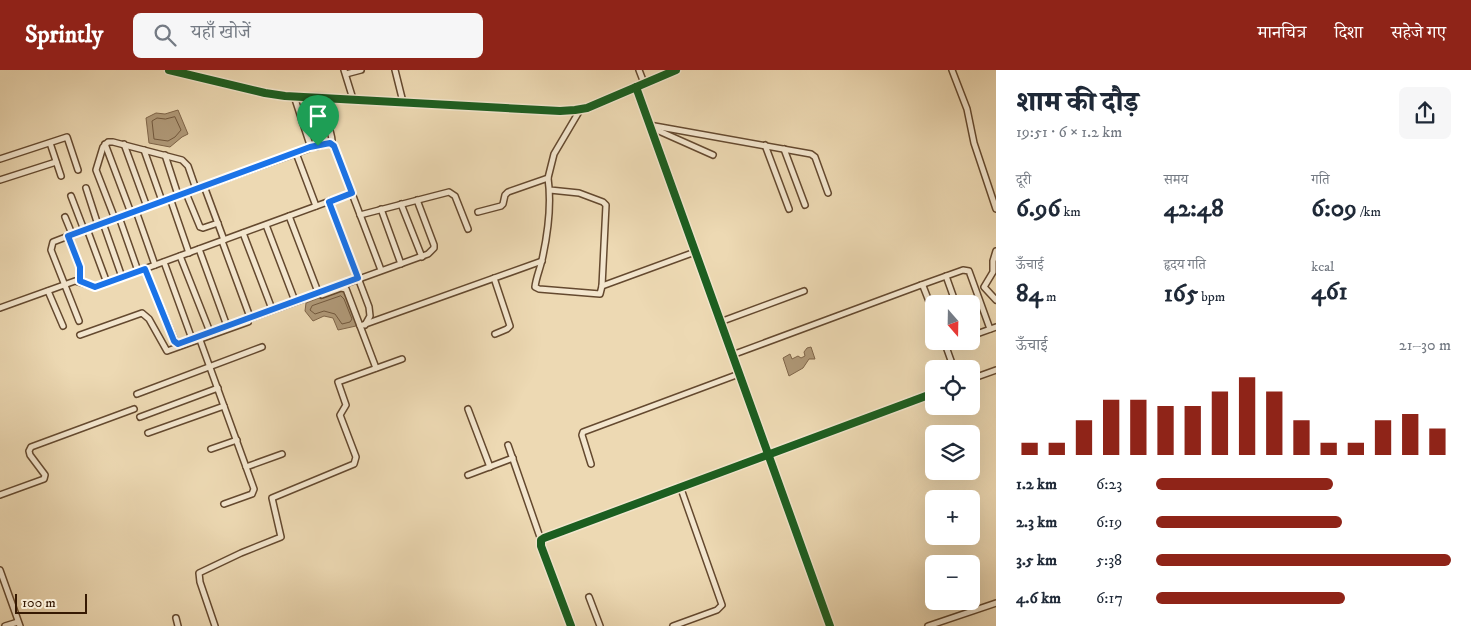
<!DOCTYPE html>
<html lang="hi">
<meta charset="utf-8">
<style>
:root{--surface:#fff;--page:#f6f6f7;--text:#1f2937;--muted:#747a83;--accent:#8f2418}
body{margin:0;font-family:"IM FELL DW Pica","Noto Serif Devanagari",serif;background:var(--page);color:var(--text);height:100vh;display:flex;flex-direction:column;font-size:19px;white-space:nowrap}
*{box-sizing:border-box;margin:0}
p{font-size:16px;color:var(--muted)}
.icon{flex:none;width:28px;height:28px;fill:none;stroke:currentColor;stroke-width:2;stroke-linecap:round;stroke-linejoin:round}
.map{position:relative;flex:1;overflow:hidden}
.sheet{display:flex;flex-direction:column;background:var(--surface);width:475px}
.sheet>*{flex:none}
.needle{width:32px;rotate:160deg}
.fabs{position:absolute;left:925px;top:225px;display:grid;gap:10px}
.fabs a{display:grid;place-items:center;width:55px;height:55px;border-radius:8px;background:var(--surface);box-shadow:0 5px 20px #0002;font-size:25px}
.scale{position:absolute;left:15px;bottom:12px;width:72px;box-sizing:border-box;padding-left:5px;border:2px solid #361903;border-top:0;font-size:14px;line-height:18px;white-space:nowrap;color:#361903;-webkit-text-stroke:4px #f3e6ce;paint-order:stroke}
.pin{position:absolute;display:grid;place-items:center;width:42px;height:42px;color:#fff;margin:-51px -21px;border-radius:50% 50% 50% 0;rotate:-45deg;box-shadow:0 0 5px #0007}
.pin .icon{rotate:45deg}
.round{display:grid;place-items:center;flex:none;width:52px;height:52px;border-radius:8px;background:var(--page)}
.headline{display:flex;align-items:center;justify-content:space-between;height:85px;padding:0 20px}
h1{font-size:28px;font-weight:800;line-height:38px}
.figures{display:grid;grid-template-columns:repeat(3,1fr);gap:8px;height:85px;padding:5px 20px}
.figures div{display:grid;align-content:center}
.figures b{font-size:25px;font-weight:800}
.figures small{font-size:14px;font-weight:400}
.figures p{font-size:14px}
.chart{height:140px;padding:10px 20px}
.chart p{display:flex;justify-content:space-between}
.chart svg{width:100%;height:90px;margin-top:5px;stroke:var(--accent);stroke-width:6}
ul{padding:0 20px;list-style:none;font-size:16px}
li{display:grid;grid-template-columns:80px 60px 1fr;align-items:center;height:38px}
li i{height:12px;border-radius:6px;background:var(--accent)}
header{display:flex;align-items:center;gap:30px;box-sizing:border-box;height:70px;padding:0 25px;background:var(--accent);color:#fff}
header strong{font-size:24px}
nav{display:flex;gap:28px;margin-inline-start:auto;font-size:18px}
.search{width:350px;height:45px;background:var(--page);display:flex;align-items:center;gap:12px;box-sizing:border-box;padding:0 18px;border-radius:8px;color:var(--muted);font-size:19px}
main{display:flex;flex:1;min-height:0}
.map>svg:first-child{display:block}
.water{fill:#af9877;stroke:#7f6549}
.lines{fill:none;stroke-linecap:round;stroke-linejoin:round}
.shore{stroke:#72583d;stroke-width:1}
.minor-casing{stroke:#64492f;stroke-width:8}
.tertiary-casing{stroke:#64492f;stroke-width:9}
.minor{stroke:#f3e6ce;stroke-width:5}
.tertiary{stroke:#f3e6ce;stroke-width:6}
.cycleway-casing{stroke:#f3e6ce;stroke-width:11}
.cycleway{stroke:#1b5e20;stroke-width:8}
.route-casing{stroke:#fff;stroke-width:10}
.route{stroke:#1a73e8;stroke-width:6}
</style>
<header>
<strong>Sprintly</strong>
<div class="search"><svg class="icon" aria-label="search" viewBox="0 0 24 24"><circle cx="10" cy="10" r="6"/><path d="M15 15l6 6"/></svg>यहाँ खोजें</div>
<nav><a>मानचित्र</a><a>दिशा</a><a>सहेजे गए</a></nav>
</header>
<main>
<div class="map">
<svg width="996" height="556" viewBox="0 0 996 556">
<rect width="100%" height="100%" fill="#edd9b3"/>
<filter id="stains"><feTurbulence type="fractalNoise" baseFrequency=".004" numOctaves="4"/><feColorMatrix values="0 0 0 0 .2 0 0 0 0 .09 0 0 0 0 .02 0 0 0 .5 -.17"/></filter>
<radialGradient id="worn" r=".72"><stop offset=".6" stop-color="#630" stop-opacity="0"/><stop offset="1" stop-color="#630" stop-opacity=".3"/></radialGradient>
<g class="water">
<path d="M178,40L188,64L182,67L170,77L149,73L146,48L156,43L165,44Z"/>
<path d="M340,220L348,224L358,250L356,256L338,260L333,248L324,246L313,251L305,241L306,233Z"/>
<path d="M811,277L815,289H809L803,298L789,306L783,288L790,284L792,289L798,286L801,288L805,286L804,282L807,278Z"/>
</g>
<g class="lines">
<g class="shore">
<path d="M175,47L181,60L175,67L168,71L154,69L152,51L157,48L165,49Z"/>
<path d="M341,226L344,229L352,249L350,252L342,254L335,244L324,241L315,244L310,240L312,236Z"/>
</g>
<defs>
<g id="minor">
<path d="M344,0L353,29"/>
<path d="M395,0L403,32"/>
<path d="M639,0L644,13"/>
<path d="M952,0L967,39L974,73L996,139"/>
<path d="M346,4L361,0"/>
<path d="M312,27C315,37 316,35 321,41C326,46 333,67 332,74"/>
<path d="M649,55L811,84L815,87L828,123"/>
<path d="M650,57L713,85"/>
<path d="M50,73L61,106"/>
<path d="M105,74L131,143"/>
<path d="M124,74L147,137"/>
<path d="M765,75L789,139"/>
<path d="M310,77H316L330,73L334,76L381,200"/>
<path d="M784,79L805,135"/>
<path d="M144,80L162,131"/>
<path d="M296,83L316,136"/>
<path d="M165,85L178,125"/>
<path d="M0,89L67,67L78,100"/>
<path d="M548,108C552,136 548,163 542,190C540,199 536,208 535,217L539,219L600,224L602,216L606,135L603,132L579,123L550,120"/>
<path d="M0,110L56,92"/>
<path d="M204,116L224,170"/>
<path d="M86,118L98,155"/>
<path d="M186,123L200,157L203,158L218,153"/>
<path d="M71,126L84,160"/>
<path d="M170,128L189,183"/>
<path d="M329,131L369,237L370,246L365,255"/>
<path d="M401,134L422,187"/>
<path d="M381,139L401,194"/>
<path d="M136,141L155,195"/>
<path d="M478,142L501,136L503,134L505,125L508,122L548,108L554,84L580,40"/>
<path d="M360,145L449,122L455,126L468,159"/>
<path d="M289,146L318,222"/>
<path d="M65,147L72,164"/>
<path d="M119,147L138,201"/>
<path d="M115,149L96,100L103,77L108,72H113L182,90L188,96L196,119"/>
<path d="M103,153L122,207"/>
<path d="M266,155L295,231"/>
<path d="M87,159L107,213"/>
<path d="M243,163L272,239"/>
<path d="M68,166L80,197V211"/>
<path d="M222,171L250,247"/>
<path d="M199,179L227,256"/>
<path d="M996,181L993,191V202L984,217L996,230"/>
<path d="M180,186L210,262"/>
<path d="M164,192L192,269"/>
<path d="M145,199L175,271L179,274L428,184L434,178V175L417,130"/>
<path d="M946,206L956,234"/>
<path d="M494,208L510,256L507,259L495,264"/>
<path d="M921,215L963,200L969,201L990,259"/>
<path d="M602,216L695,182"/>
<path d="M48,221L63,256"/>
<path d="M322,225L341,218L346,219L376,298"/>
<path d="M0,238L75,211L95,217L352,123"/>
<path d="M79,251L51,180L53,172L84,160L308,79L310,75L294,26"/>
<path d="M720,252L804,221"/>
<path d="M360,256L542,191"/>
<path d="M80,265L142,243L149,249L167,281L248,252"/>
<path d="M971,266L996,257"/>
<path d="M200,270L254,419L252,424L224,434"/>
<path d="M944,271L954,299"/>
<path d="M946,276L959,271"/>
<path d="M732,285L921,215L923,216L934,244"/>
<path d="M971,309L996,300"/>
<path d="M137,324L262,277"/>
<path d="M468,339L490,397"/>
<path d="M140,347L218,318"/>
<path d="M148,363L224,336"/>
<path d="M508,375L541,470"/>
<path d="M211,379L237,370"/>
<path d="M591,394L582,365L583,362L739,304"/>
<path d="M246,397L282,384"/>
<path d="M468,405L513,388"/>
<path d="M0,425L44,409L45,405L30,385L29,381L31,377L134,339"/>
<path d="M0,500L20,556"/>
<path d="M589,527L600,556"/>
<path d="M176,548L178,556"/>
<path d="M5,556L18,552"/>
<path d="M215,556L200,512L199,503L241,483L281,467L272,428L354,394L356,387L340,345L346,335L338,312L402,289"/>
<path d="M571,556L541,476V470L544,468L934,323"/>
<path d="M673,556L717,540L722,535L680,416"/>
<path d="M928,556L996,533"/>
</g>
<g id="tertiary">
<path d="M169,0L265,23L285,26L560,41L575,40L587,38L676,0"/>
<path d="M636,17L830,556"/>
</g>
</defs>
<use href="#minor" class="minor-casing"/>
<use href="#tertiary" class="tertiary-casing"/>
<use href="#minor" class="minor"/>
<use href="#tertiary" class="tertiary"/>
<defs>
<g id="cycleway">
<path d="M169,0L265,23L285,26L560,41L575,40L587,38L676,0"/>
<path d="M636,17L830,556"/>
<path d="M571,556L541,476V470L544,468L934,323"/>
</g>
</defs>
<use href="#cycleway" class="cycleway-casing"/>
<use href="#cycleway" class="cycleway"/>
</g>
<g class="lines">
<defs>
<path id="route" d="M330,73L334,76L352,123L329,132L358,208L178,274L174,271L145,199L95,217L80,211V197L68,166L310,77Z"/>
</defs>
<use href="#route" class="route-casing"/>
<use href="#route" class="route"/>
</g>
<rect width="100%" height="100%" filter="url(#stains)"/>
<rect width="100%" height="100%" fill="url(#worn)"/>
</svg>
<div class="fabs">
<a><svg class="needle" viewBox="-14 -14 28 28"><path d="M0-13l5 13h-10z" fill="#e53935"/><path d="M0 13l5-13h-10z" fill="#747a83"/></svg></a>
<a><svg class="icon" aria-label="locate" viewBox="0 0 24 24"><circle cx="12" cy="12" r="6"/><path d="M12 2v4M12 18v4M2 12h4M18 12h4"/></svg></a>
<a><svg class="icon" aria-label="layers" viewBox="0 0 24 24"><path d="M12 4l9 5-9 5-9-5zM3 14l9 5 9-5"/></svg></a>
<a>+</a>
<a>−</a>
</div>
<div class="scale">100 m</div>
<div class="pin" style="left:318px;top:76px;background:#1e9e55"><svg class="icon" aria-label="arrive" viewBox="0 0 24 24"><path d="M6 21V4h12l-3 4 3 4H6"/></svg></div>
</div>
<section class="sheet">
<div class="headline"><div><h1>शाम की दौड़</h1><p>19:51 · 6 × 1.2 km</p></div><a class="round"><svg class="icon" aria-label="share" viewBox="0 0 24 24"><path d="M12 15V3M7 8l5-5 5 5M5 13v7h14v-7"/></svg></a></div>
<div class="figures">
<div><p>दूरी</p><b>6.96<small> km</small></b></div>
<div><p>समय</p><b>42:48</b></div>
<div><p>गति</p><b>6:09<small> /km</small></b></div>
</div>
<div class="figures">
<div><p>ऊँचाई</p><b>84<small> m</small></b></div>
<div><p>हृदय गति</p><b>165<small> bpm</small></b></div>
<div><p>kcal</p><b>461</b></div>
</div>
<div class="chart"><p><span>ऊँचाई</span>21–30 m</p>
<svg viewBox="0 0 160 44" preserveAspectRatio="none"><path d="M5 44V38M15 44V38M25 44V27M35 44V17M45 44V17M55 44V20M65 44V20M75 44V13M85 44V6M95 44V13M105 44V27M115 44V38M125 44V38M135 44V27M145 44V24M155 44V31"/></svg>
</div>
<ul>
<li><b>1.2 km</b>6:23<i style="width:60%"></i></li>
<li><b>2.3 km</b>6:19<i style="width:63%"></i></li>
<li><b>3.5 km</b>5:38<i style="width:100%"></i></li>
<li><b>4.6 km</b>6:17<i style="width:64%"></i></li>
</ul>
</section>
</main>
